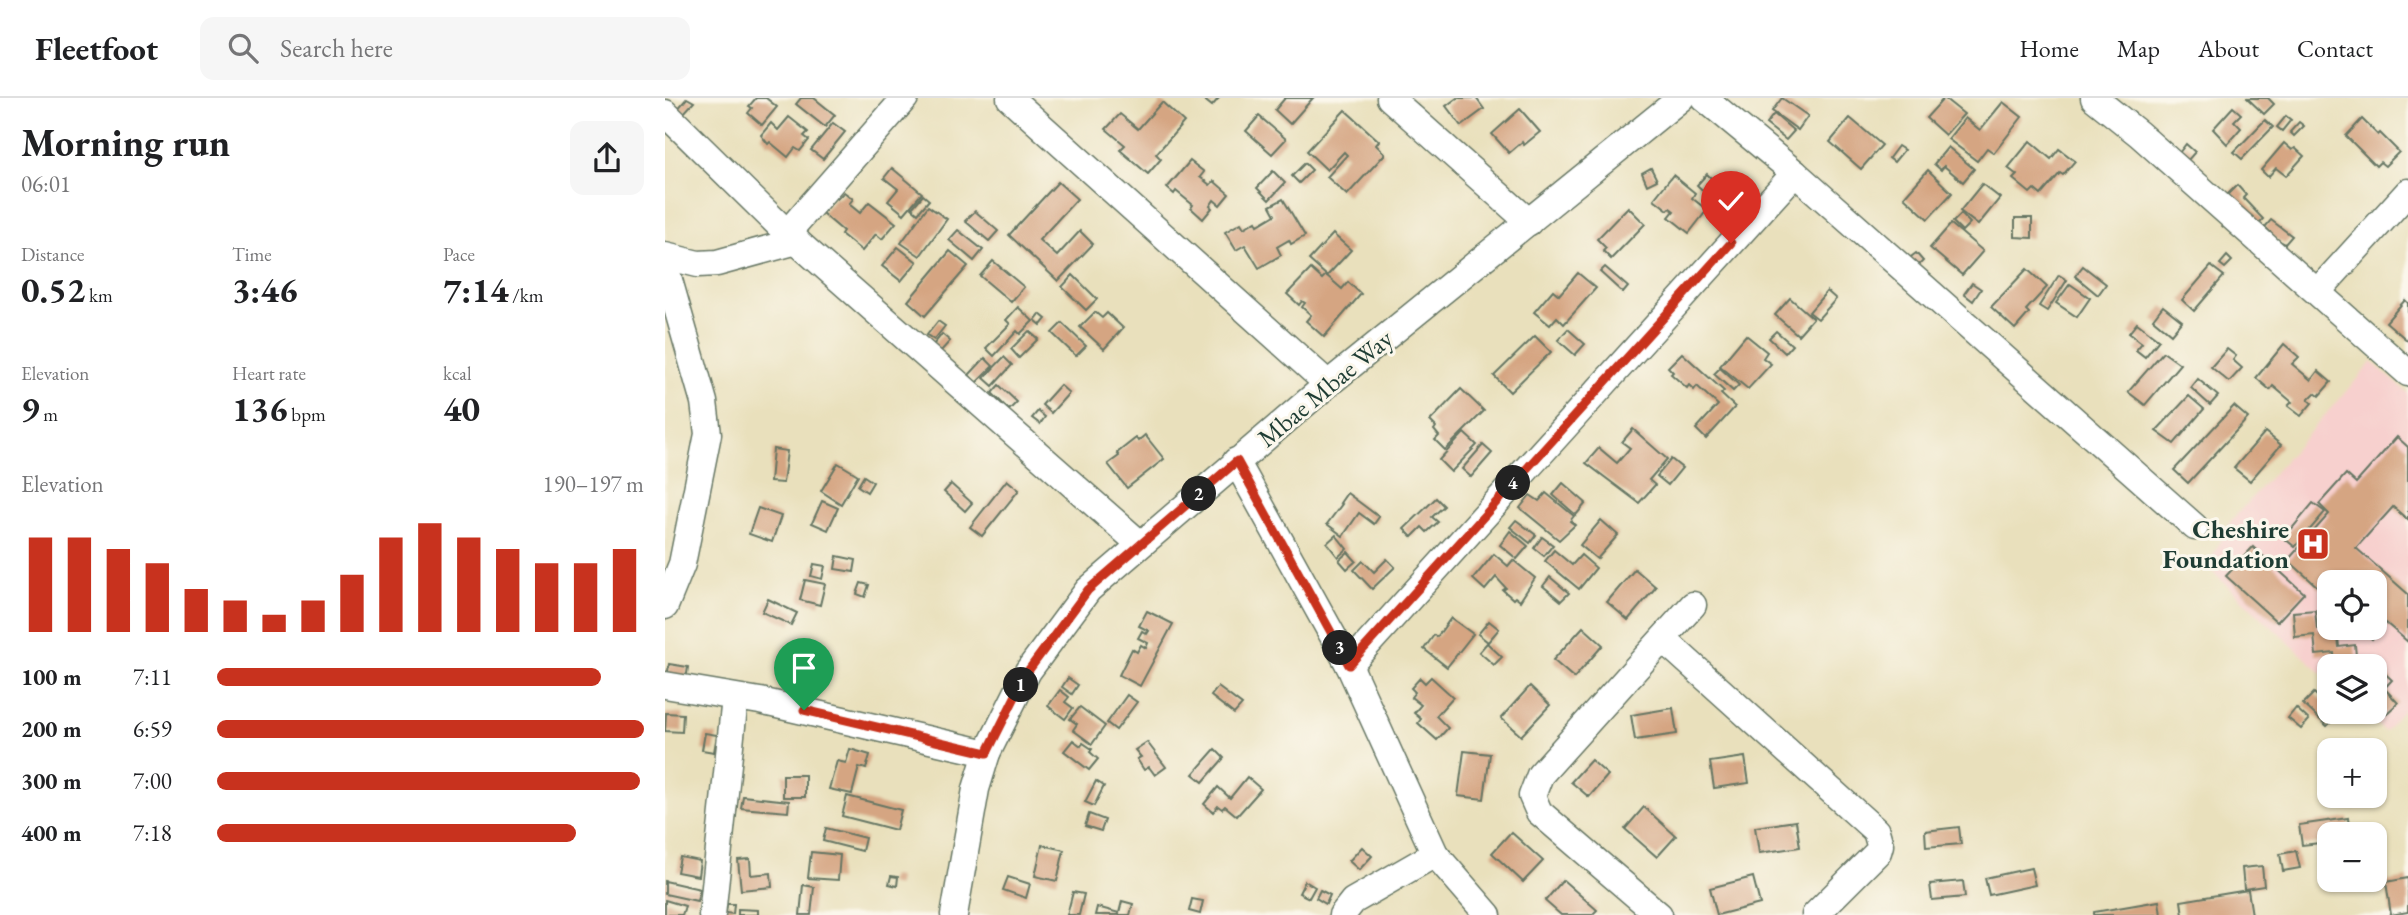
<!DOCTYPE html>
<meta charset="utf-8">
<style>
:root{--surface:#fff;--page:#f6f6f6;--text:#202124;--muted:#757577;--line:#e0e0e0;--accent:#c8321e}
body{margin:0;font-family:"EB Garamond",serif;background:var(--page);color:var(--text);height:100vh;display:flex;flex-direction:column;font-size:26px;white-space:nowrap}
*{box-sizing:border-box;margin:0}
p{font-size:23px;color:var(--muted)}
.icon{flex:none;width:38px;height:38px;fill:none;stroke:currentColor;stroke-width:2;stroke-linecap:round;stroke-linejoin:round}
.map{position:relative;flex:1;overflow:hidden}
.drawer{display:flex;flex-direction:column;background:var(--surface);width:665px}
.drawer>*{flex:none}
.controls{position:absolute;left:1652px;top:472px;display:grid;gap:14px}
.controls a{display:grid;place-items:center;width:70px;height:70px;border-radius:14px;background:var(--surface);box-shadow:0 2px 5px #0004;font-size:35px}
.pin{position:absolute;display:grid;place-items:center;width:60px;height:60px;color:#fff;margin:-72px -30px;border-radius:50% 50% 50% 0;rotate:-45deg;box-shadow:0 0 7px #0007}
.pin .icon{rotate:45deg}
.km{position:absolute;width:35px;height:35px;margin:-18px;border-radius:50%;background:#222;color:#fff;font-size:19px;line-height:35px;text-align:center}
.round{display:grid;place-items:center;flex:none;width:74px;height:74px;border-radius:14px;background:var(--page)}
.headline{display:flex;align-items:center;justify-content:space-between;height:119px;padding:0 21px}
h1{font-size:38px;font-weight:700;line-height:52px}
.figures{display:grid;grid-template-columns:repeat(3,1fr);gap:10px;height:119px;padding:7px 21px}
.figures div{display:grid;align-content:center}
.figures b{font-size:35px;font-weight:700}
.figures small{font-size:19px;font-weight:400}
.figures p{font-size:19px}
.chart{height:196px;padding:14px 21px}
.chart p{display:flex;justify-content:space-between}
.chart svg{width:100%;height:126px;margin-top:7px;stroke:var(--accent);stroke-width:6}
ul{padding:0 21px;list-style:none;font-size:23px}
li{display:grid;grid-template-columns:112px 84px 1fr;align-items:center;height:52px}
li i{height:18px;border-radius:9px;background:var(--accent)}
header{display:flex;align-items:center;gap:42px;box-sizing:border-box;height:98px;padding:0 35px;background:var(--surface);border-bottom:2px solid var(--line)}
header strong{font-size:33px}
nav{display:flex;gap:38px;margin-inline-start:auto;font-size:24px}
.search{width:490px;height:63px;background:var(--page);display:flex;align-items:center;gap:18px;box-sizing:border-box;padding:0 24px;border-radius:14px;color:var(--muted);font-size:26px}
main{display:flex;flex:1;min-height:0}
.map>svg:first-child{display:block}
.built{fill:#f7d0ce;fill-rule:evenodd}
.building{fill:#d5a582}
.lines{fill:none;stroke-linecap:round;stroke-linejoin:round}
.minor-casing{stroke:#667664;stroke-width:29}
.minor{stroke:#fff;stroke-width:26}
.route-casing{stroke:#fff;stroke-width:14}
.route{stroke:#c8321e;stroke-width:9}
.labels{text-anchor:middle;stroke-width:6;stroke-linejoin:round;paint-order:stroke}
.street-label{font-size:26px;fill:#1f3d34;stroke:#fbf7ec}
.poi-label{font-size:26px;font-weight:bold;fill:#1f3d34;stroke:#fbf7ec;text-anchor:end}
</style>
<header>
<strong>Fleetfoot</strong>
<div class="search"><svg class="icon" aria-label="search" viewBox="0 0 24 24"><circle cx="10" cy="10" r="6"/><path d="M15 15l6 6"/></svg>Search here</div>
<nav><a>Home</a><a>Map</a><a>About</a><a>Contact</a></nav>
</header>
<main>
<section class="drawer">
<div class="headline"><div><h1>Morning run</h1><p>06:01</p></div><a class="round"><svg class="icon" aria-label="share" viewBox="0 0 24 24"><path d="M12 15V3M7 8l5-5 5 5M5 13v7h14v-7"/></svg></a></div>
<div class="figures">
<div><p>Distance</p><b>0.52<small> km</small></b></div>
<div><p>Time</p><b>3:46</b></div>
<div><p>Pace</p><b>7:14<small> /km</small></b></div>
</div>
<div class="figures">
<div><p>Elevation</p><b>9<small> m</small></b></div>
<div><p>Heart rate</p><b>136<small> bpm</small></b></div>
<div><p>kcal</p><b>40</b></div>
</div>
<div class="chart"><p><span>Elevation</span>190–197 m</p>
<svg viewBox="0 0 160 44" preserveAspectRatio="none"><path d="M5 44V11M15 44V11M25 44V15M35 44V20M45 44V29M55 44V33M65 44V38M75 44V33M85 44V24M95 44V11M105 44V6M115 44V11M125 44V15M135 44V20M145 44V20M155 44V15"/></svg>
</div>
<ul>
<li><b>100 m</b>7:11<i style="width:90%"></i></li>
<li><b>200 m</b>6:59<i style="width:100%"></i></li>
<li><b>300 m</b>7:00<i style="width:99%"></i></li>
<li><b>400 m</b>7:18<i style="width:84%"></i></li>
</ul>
</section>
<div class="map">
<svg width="1743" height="817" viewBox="0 0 1743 817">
<rect width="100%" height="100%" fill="#fbf7ec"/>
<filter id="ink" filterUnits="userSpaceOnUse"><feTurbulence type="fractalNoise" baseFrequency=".0143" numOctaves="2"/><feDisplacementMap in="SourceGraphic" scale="14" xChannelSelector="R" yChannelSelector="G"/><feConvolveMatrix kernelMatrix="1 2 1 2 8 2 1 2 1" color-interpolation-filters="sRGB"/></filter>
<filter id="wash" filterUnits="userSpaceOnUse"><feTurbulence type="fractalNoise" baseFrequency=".00686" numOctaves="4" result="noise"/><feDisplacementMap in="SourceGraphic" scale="28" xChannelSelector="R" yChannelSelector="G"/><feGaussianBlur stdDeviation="1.57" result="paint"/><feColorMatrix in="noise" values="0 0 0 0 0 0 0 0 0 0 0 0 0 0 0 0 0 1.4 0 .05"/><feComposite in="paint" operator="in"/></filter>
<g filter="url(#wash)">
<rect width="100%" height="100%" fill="#e9e0bc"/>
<path class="built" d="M1707,264L1743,295V606L1720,634L1699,614H1710V569H1664V582L1542,469L1565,424ZM1664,485H1710V530H1664Z"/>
<g id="blocks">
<g class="building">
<path d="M22,0L29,4L17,17L12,12Z"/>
<path d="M91,0H101L112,9L97,27L83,15L87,10L84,8Z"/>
<path d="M136,0H149L170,17L160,29L131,6Z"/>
<path d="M537,0H554L547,8Z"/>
<path d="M620,0H648L625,26L610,12Z"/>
<path d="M792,0H811L819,11L796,28L781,8Z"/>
<path d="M1117,0L1143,18L1133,32L1107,13Z"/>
<path d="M1279,0L1299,16L1280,37L1261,20Z"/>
<path d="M1582,0H1603L1609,6L1599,16Z"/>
<path d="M497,4L519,24L491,56L496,61L483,76L455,52L460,47L441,31L455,16L473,31Z"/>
<path d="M1338,4L1357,19L1329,55L1322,50L1312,63L1283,41L1300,20L1315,32Z"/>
<path d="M1568,9L1576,16L1569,23L1576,30L1562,46L1548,31Z"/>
<path d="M855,11L875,34L859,47L857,44L844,55L827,36Z"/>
<path d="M680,12L714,43L711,47L720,56L682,97L662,79L682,57L679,54L662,72L642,53Z"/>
<path d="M1109,16L1129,33L1121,42L1101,26Z"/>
<path d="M594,18L621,41L607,56L581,33Z"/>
<path d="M1621,18L1626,22L1617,33L1612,29Z"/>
<path d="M124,19L143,34L139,38L144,42L135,53L130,50L123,59L105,44L103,46L96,37L106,25L113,32Z"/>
<path d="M1185,20L1217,47L1196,71L1165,44Z"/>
<path d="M1697,21L1713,37L1715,35L1734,54L1720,68L1715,64L1711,68L1681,38Z"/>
<path d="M1600,22L1608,29L1577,61L1569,54Z"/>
<path d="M1634,24L1639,28L1629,38L1625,34Z"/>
<path d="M168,25L180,34L158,61L146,52Z"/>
<path d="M1365,43L1386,61L1394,51L1410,63L1398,77L1395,75L1376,97L1369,91L1365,95L1348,81L1352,77L1343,70Z"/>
<path d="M1619,45L1627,52L1630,50L1639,58L1621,78L1611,70L1603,79L1596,72Z"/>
<path d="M1521,46L1530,54L1523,62L1514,55Z"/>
<path d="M1233,48L1239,52L1229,64L1224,60Z"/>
<path d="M1283,49L1309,71L1298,84L1279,68L1276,72L1269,66Z"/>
<path d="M525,63L539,74L535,79L545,87L549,83L564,96L555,107L549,102L545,108L547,110L538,121L526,110L528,107L511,93L509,96L502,90Z"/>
<path d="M640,65L647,72L634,85L627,78Z"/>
<path d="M227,70L257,95L239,116L223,103L233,91L219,80Z"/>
<path d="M986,70L992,82L982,87L977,75Z"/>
<path d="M1263,72L1287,95L1263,121L1239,99Z"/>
<path d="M608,73L620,85L604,102L592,90Z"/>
<path d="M1042,76L1060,94L1050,104L1032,87Z"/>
<path d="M1008,77L1030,95L1027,100L1042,112L1024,135L1004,119L1009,113L1005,110L1003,112L989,101Z"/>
<path d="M393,84L412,101L374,142L392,158L415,133L428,146L393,183L344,137Z"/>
<path d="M1317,86L1335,100L1313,127L1295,113Z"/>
<path d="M1572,87L1581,97L1578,100L1598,121L1591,128L1562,97Z"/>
<path d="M179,94L188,101L184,106L195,115L204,104L231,125L217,141L211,136L197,153L176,136L178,133L157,115L170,99L172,101Z"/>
<path d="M258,97L264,102L253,115L247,110Z"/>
<path d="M618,101L640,138L626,146L624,142L612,149L616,157L594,170L580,147L571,152L560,134L576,125L579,130L591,123L593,127L610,117L605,108Z"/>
<path d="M263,108L282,121L255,158L236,145Z"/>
<path d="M963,109L980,126L946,161L938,153L941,150L932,141Z"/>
<path d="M310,113L333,133L324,143L300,123Z"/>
<path d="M1296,116L1305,125L1297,133L1288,124Z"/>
<path d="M1350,120H1367V140L1350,139Z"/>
<path d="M1606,122L1627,138L1620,146L1603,137L1605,134L1600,129Z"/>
<path d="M1286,126L1318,153L1297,177L1265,150Z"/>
<path d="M293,132L318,152L309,163L284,142Z"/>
<path d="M668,136L686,152L662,178L644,162Z"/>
<path d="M233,149L252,164L236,183L217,168Z"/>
<path d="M285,153L303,168L260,218L243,203Z"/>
<path d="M1251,155L1258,163L1250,171L1242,162Z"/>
<path d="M1562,158L1567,163L1560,170L1555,166Z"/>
<path d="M328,163L359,189L346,204L315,178Z"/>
<path d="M1418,168L1441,186L1433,197L1410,178Z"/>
<path d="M1546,168L1559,178L1529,213L1517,202Z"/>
<path d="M940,169L963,189L958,195L935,174Z"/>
<path d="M646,171L657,181L661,177L677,191L683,184L696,196L659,239L641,223L646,217L637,209L640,205L637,203L634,207L622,196Z"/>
<path d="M1362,171L1382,189L1361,212L1364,215L1350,231L1326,209Z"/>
<path d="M913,175L931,190L899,226L892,219L885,227L869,214L888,192L894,197Z"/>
<path d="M408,177L432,201L421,212L397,189Z"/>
<path d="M1394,177L1402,182L1382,213L1374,208Z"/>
<path d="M1307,185L1316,191L1308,203L1299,196Z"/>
<path d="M1405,186L1425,200L1412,219L1391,205Z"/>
<path d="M1162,193L1171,201L1153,221L1144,214Z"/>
<path d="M1125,200L1148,220L1133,237L1110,217Z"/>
<path d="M1740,202L1743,205V243L1721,224Z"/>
<path d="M1498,208L1517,223L1506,236L1488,221Z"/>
<path d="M353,209L368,223L355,236L352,233L329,258L321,250L345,226L341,222Z"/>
<path d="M430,214L437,220L442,215L458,230L439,251L415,229Z"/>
<path d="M375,216L381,221L376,227L370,222Z"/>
<path d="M273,223L280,228L269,242L262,237Z"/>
<path d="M397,225L421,248L411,258L387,235Z"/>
<path d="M1472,225L1494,242L1480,259L1471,252L1477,245L1464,235Z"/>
<path d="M903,231L920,246L910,257L893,242Z"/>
<path d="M364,233L373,241L354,260L346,251Z"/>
<path d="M1111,233L1127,247L1120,255L1104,240Z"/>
<path d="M277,236L285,243L276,253L268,247Z"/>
<path d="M1081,237L1102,254L1098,260L1106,266L1083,291L1055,268Z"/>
<path d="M870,238L886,254L845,294L829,278Z"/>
<path d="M1619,246L1634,259L1627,266L1646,282L1653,273L1666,284L1654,298L1650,295L1643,302L1647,305L1636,318L1623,308L1627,304L1608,288L1605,292L1591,280Z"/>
<path d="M1562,251L1571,258L1568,262L1577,270L1564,284L1546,269Z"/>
<path d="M1498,254L1515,266L1480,307L1463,294Z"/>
<path d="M1017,255L1059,293L1056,296L1070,309L1041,341L1031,331L1053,307L1032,288L1029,292L1024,287L1022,290L1006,276L1008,274L1003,269Z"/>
<path d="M339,259L347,267L328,288L319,280Z"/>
<path d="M320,260L328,268L311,285L304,277Z"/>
<path d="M1055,270L1074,287L1068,293L1049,276Z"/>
<path d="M1533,281L1553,298L1545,307L1526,290Z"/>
<path d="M334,287L352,304L344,312L327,295Z"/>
<path d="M395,287L404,295L386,315L377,307Z"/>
<path d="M796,291L819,313L780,352L770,342L774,338L769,332L771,329L765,323Z"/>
<path d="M1524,298L1539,311L1509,346L1491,333Z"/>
<path d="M1569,308L1583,320L1523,385L1509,372Z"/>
<path d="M373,313L380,319L375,326L367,320Z"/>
<path d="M968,331L1002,361L984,382L990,387L974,405L921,365L934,350L952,365L965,350L957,344Z"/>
<path d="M1600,334L1616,347L1585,383L1569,370Z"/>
<path d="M799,335L812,347L786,374L774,362Z"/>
<path d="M480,337L499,361L462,390L443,366L454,358L452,355L471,340L473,343Z"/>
<path d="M1732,339L1743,349V422L1728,409L1691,450L1743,496V544L1721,525L1707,541L1695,530H1710V485H1677L1667,475L1654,490L1623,462L1664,416L1654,406L1681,376L1691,385Z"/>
<path d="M818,347L827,355L806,379L797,371Z"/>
<path d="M108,351L122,353L118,385L105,384Z"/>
<path d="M1006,361L1017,370L1003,387L992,378Z"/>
<path d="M173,365L193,377L176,406L156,393Z"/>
<path d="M199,378L208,384L202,394L193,388Z"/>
<path d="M342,382L354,392L317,438L305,429Z"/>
<path d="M898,385L921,405L911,417L888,397Z"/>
<path d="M286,386L307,405L300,413L279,394Z"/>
<path d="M682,395L714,419L709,426L694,415L678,438L662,426L677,406L675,405Z"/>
<path d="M881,395L909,418L905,423L910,427L894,442L855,410L865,397L874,403Z"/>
<path d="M771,400L779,408L767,419L773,424L762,434L757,429L747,439L739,431Z"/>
<path d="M157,403L173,410L163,432L147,425Z"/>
<path d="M1648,405L1660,414L1630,449L1619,440Z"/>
<path d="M93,410L116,418L107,444L84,436Z"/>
<path d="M851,422L871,437L865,445L845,429Z"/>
<path d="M936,422L953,437L932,461L915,447Z"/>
<path d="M845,433L863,448L852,461L835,447Z"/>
<path d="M671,437L682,451L673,459L662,445Z"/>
<path d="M877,439L888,447L879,458L869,450Z"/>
<path d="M1588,449L1639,495L1612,524L1561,478Z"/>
<path d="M889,452L907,467L916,457L931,470L914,491L880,463Z"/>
<path d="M683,454L691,463L682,471L674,462Z"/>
<path d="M829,456L843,468L848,462L870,480L855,503L850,499L848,501L838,492L841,490L831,479L820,492L808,481Z"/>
<path d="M172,458L191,462L189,474L170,471Z"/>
<path d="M722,461L730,469L707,491L689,472L698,463L709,474Z"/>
<path d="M149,466L160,468L157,481L146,478Z"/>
<path d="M970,471L991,489L963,522L942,504Z"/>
<path d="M885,479L904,495L896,503L878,488Z"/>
<path d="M140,482L160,486L155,507L135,502Z"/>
<path d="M196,485L204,487L200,499L192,496Z"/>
<path d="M103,501L132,515L126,527L97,514Z"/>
<path d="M1650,512L1652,531L1672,530L1674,549L1690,547L1692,569H1670L1669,555L1651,557L1649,537L1630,539L1628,514Z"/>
<path d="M482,513L508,526L475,588L454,577L467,551L472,554L476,547L481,550L483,545L473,540L477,533L482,536L484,533L474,528Z"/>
<path d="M786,520L808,536L782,569L759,551L769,537L772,539Z"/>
<path d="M824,523L834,531L823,544L813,536Z"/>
<path d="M918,529L938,547L909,580L888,562Z"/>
<path d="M822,545L837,559L829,567L814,554Z"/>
<path d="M4,566L23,569L21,583L2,580Z"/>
<path d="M1713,569L1727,582L1713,597L1710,594V573Z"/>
<path d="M766,579L788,599L771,618L783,630L772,642L753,625L756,621L749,615L756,607L746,599L750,594L746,590L755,580L760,585Z"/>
<path d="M403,580L413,587L407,596L397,589Z"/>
<path d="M865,588L885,607L856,638L836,620Z"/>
<path d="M553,589L577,607L569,616L546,598Z"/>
<path d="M1720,591L1733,605L1721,616L1710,604V601Z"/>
<path d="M395,592L404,599L400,604L408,610L400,621L383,608Z"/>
<path d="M1649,595L1664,609V614L1673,617L1662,628L1638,606Z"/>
<path d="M462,597L472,604L451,632L442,625Z"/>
<path d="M415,609L440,628L427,646L408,632L412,626L405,621Z"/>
<path d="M1008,610L1012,636L970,642L966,617Z"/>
<path d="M1631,610L1644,622L1636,631L1623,620Z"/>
<path d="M1,615L18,616L17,634L0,633Z"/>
<path d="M40,635L52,637L49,654L37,652Z"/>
<path d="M408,642L416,648L418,645L427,651L425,654L433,661L424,672L399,653Z"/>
<path d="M482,644L501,669L490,677L484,669L479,672L472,661L476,659L470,652Z"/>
<path d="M185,651L205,657L201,671L194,669L187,696L164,691L172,663L181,665Z"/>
<path d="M550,651L559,660L538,684L528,676Z"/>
<path d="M799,653L825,656L819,701L793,698Z"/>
<path d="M1080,659L1084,685L1049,690L1045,664Z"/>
<path d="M926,662L943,677L924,699L906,684Z"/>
<rect x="118" y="677" width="22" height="22"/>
<path d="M582,679L596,691L572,718L560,708L557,711L553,708L548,714L539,706L553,689L565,700Z"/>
<path d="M431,683L439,688L429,708L420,704Z"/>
<path d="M78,698L124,703L123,714L76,710Z"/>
<path d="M182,698L236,712L231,732L177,718Z"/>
<path d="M979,709L1011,738L992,759L960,731Z"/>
<path d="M424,716L440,722L436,733L420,728Z"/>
<path d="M1683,720L1685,737H1664V744L1637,747L1634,727Z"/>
<path d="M1131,723L1135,749L1094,755L1090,729Z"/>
<path d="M1294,729L1296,746L1261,749L1260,733Z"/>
<path d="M161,730L200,740L197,753L158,743Z"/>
<path d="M846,734L878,763L858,784L827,755Z"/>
<path d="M377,747L399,752L392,783L370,778Z"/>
<path d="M697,749L707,758L694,772L684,763Z"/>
<path d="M1631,753L1635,770L1618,773L1615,756Z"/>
<path d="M146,754L175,757L173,782L143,780Z"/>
<path d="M15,759L35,763L33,778L12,774Z"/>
<path d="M85,761L86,777L106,775L107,789L76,792L73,762Z"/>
<path d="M1597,768L1599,788L1579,791L1577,770Z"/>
<path d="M1366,770L1370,787L1324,797L1320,780Z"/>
<path d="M226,778L233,779L232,788L224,786Z"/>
<path d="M343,779L365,786L361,800L338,792Z"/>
<path d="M1088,779L1095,806L1052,817L1045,790Z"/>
<path d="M1743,780V814L1726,817L1721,784Z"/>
<path d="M898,782L932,812L927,817H896L880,803Z"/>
<path d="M0,783L35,791L32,803L0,796Z"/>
<path d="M640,783L650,789L644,800L634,795Z"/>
<path d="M1298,783L1300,799L1267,802L1265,786Z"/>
<path d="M138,787L149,789L146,817H135Z"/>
<path d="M655,792L665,797L661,806L651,800Z"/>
<path d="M1583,792L1587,817H1518L1516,803Z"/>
<path d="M408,794L419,796L414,817H402Z"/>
<path d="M527,801L538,803L535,816L524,813Z"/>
<path d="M0,802L20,808L17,817H0Z"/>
<path d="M457,803L468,806L465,817H430L432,809L454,815Z"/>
<path d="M1494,803L1496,817H1429V814Z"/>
<path d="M62,806H69L68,816L61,815Z"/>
<path d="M73,811L93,812V817H73Z"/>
</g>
</g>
</g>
<g filter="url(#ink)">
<use href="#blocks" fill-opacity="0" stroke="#667664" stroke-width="2"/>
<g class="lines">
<defs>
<g id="minor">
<path d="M345,0L663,286"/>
<path d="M725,0L864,124"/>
<path d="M1039,0L1130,75L1530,429"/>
<path d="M1429,0L1474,36L1743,275"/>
<path d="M0,15L122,135L475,446"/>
<path d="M122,135L240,0"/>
<path d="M0,158L33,166L52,165L132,143"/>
<path d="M0,168L39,304L43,336L17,466L0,508"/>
<path d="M1653,193L1743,94"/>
<path d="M571,363L684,567L770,756L823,817"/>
<path d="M998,541L1211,733L1215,747L1213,754L1150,817"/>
<path d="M684,567L1130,75"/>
<path d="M0,587L95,603L322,655"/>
<path d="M47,817L70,600"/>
<path d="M289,817L311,691L322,655L363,573L423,492L663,286L1016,0"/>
<path d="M677,817L688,803L770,756"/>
<path d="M994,817L874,714L867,698L875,677L1028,507"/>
</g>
</defs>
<use href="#minor" class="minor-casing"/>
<use href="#minor" class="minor"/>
</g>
</g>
<g class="lines" filter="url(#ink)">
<defs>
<path id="route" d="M139,612L322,655L363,573L423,492L572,363L684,567L1066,145"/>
</defs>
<use href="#route" class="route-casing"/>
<use href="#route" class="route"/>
</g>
<defs>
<symbol id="hospital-square" viewBox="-11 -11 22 22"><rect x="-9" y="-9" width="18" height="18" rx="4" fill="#c8321e" stroke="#fbf7ec"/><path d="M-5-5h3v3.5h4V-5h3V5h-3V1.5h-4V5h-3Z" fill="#fff"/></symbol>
</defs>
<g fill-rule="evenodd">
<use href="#hospital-square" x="1629" y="427" width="38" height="38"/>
</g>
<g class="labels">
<g class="street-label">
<text transform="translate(660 290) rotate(-40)" y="9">Mbae Mbae Way</text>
</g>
<g class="poi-label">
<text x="1624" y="440">Cheshire<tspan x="1624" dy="30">Foundation</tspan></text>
</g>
</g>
</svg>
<div class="controls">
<a><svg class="icon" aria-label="locate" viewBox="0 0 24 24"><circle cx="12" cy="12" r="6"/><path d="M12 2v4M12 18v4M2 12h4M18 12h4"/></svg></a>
<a><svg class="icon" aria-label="layers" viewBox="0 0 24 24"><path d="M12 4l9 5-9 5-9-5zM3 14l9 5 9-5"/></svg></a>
<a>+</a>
<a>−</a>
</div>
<div class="pin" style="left:139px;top:612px;background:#1e9e55"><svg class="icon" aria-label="arrive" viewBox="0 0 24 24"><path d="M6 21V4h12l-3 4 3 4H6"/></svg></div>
<div class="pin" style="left:1066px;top:145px;background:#d93025"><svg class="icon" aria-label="check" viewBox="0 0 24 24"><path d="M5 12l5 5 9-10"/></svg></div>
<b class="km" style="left:356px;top:587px">1</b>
<b class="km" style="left:534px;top:396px">2</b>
<b class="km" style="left:675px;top:550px">3</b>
<b class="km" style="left:848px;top:385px">4</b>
</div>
</main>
